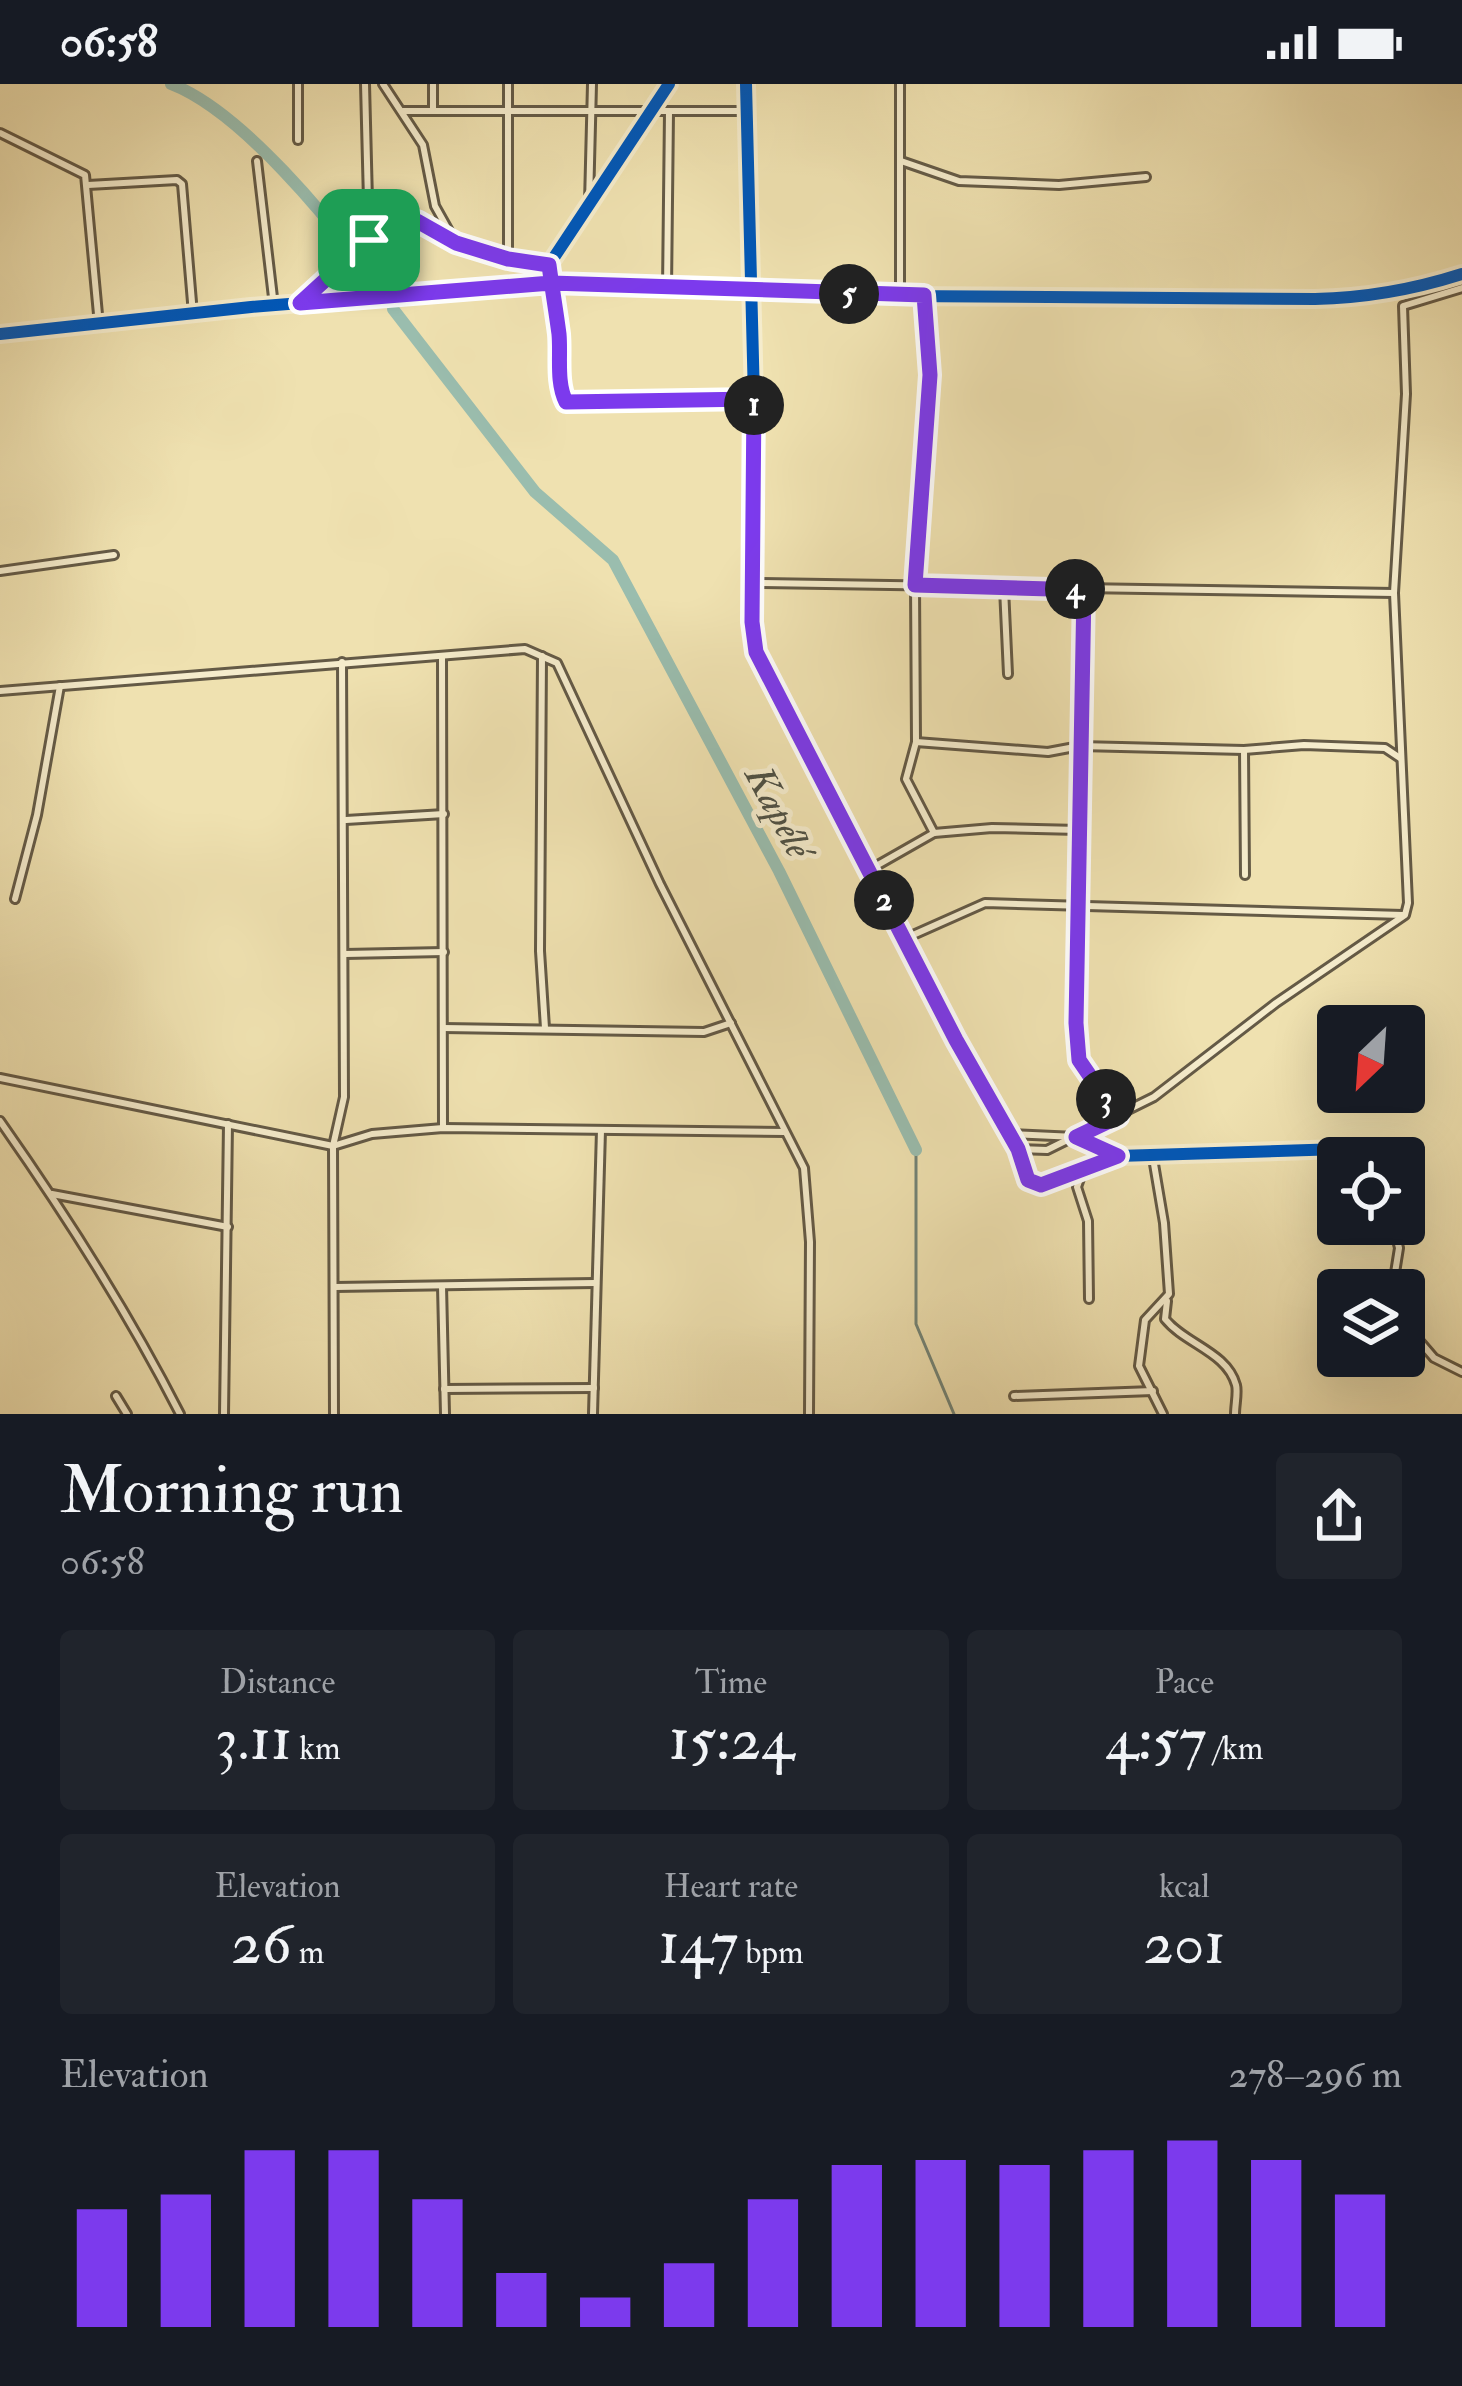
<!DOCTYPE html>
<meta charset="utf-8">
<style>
:root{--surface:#171b24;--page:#20242c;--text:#f1f3f6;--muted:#9ea1a6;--accent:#7c3aed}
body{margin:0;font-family:"IM FELL Double Pica",serif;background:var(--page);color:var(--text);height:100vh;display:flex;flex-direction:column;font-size:45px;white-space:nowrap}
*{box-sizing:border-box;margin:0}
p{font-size:39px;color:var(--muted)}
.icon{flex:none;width:66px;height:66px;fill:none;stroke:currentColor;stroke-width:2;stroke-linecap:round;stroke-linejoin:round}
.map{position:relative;height:1330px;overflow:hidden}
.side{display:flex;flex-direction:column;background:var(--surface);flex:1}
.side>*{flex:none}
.needle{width:78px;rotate:205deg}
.buttons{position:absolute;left:1317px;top:921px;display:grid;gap:24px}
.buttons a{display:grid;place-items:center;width:108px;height:108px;border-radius:12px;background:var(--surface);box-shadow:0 12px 48px #0002;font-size:60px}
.pin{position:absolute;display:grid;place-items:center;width:102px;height:102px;color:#fff;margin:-51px;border-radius:24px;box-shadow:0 6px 18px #0006}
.km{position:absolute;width:60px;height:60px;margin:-30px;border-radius:50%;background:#222;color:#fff;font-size:33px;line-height:60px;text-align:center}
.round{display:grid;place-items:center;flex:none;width:126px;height:126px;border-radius:12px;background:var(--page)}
.overview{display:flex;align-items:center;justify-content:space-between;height:204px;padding:0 60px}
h1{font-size:66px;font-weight:600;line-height:90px}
.metrics{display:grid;grid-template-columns:repeat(3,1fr);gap:18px;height:204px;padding:12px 60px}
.metrics div{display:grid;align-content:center;border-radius:12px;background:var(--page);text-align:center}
.metrics b{font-size:60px;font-weight:600}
.metrics small{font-size:33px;font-weight:400}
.metrics p{font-size:33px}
.chart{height:336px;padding:24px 60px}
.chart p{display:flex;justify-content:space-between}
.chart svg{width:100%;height:216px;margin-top:12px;stroke:var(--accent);stroke-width:6}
.status{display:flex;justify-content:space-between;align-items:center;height:84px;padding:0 60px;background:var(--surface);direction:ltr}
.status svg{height:33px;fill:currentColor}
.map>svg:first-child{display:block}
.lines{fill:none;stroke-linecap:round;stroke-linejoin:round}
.stream{stroke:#728376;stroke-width:3}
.river{stroke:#9abdae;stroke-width:12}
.street-casing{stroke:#645a46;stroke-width:12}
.secondary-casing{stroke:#362d22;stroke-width:14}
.street{stroke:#f5eccc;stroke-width:6}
.secondary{stroke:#f5eccc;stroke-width:8}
.cycleway-casing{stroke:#f5eccc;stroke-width:20}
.cycleway{stroke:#0057b8;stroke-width:12}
.route-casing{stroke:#fff;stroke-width:24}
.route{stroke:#7c3aed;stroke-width:15}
.labels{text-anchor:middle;stroke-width:10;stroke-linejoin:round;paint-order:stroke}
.water-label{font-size:39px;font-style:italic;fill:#4f5145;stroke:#f5eccc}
</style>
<div class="status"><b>06:58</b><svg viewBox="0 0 49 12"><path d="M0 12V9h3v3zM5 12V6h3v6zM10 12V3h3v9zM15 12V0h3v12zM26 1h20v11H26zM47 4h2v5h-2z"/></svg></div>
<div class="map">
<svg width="1462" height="1330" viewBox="0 0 1462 1330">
<rect width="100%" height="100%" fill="#efe1b0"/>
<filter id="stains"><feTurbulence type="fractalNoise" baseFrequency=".00167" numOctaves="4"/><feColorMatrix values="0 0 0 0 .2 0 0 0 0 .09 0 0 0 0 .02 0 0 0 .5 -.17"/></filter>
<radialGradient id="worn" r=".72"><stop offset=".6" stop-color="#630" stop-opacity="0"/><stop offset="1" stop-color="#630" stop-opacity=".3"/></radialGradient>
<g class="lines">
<path class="stream" d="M916,1066V1240L954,1330"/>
<g class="river">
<path d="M171,0C241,27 333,138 376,201"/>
<path d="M393,225L535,408L613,476L779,787L916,1066"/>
</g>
<defs>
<g id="street">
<path d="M365,0L369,156"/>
<path d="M383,0L423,61L435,122L454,156"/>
<path d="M669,0L549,181L562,312L566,318L752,315"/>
<path d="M746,0L754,315L752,537L756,569L956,956L1018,1065L1028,1096L1041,1101L1118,1072L1372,1064L1388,1074"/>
<path d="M403,27H745"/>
<path d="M433,27V0"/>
<path d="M0,49L85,91L99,241"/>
<path d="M298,56V0"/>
<path d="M257,77L274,222"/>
<path d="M901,77L959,97L1059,101L1146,93"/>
<path d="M88,101L177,96L182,100L193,230"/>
<path d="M589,119L592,0"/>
<path d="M508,175V0"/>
<path d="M667,205L669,28"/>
<path d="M924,211L930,291L915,501L916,658L906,695L934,749"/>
<path d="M900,212V0"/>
<path d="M303,217L369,156L393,139L417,137L456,159L508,175L549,181"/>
<path d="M0,487L114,471"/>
<path d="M755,499L1394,509"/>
<path d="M1004,504L1008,590"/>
<path d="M1084,506L1076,939L1079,976L1118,1033"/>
<path d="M542,572L540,867L545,944"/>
<path d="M442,573L443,1044"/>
<path d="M0,607L525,565L557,579L660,800L804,1084L810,1158L809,1330"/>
<path d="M916,658L1048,668L1080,662L1244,666L1304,661L1385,664L1400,674"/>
<path d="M1244,666L1245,791"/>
<path d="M346,736L444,730"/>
<path d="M869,786L934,749L992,744L1079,746"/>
<path d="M15,815L37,731L60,602"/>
<path d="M904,855L985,819L1403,831"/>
<path d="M345,870L444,868"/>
<path d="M443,944L704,948L731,939"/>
<path d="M0,994L333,1062L372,1050L443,1044L785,1048"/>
<path d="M0,1037C66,1131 128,1228 180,1330"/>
<path d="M1009,1050L1076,1053L1115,1071"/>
<path d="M1018,1065L1047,1066L1154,1013L1276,919L1405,831L1408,819L1394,509L1406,310L1403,222L1462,204"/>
<path d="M1153,1074L1164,1139L1169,1210L1145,1236L1139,1282L1163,1330"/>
<path d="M1084,1083L1077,1103L1088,1137L1089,1215"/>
<path d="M52,1110L228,1143"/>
<path d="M1393,1140L1399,1164L1394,1195L1398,1206"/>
<path d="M442,1202L445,1330"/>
<path d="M335,1203L595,1199"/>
<path d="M1167,1217L1165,1235C1185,1260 1227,1268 1236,1301C1238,1308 1235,1321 1235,1330"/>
<path d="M1404,1239L1434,1274L1462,1288"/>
<path d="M444,1305L594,1304"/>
<path d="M116,1312L127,1330"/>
<path d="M1014,1312L1153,1307"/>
<path d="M224,1330L228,1040"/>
<path d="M334,1330L333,1062L344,1013L342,578"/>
<path d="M593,1330L601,1046"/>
</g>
<path id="secondary" d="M0,250L251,223L551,199L900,212L1315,215C1367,214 1412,206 1462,190"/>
</defs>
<use href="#street" class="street-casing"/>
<use href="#secondary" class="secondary-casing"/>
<use href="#street" class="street"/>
<use href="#secondary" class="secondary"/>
<defs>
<g id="cycleway">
<path d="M746,0L754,315L752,537L756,569L956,956L1018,1065L1028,1096L1041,1101L1118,1072L1372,1064L1388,1074"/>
<path d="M551,199L549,181L669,0"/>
<path d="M0,250L251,223L551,199L900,212L1315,215C1367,214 1412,206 1462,190"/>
</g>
</defs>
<use href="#cycleway" class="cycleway-casing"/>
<use href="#cycleway" class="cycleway"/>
</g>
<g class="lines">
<defs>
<path id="route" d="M369,156L393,139L417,137L456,159L508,175L549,181C552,204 556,227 559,250C561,272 556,298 566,318L754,315L752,538L756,568L956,956L1018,1065L1028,1096L1041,1101L1118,1072L1076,1053L1118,1033L1079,976L1076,939L1084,506L915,501L930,291L924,211L551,199L300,219L369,156"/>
</defs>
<use href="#route" class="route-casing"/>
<use href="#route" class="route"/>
</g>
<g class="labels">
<g class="water-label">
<text transform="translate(780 727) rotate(62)" y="14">Kapélé</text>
</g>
</g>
<rect width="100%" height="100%" filter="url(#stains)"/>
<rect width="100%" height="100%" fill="url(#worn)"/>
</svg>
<div class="buttons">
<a><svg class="needle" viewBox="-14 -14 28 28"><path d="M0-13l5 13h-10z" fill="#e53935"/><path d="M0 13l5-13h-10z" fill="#9ea1a6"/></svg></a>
<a><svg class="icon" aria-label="locate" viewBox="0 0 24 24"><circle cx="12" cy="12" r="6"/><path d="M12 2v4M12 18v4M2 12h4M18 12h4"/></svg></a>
<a><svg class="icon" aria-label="layers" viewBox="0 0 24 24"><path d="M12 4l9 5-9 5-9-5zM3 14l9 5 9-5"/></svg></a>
</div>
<div class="pin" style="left:369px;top:156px;background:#1e9e55"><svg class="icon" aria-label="arrive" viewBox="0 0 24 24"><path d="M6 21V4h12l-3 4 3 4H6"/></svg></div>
<b class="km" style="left:754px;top:321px">1</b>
<b class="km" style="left:884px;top:816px">2</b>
<b class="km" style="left:1106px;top:1015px">3</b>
<b class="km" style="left:1075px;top:505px">4</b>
<b class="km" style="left:849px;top:210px">5</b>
</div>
<section class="side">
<div class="overview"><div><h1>Morning run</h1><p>06:58</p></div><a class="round"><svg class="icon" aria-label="share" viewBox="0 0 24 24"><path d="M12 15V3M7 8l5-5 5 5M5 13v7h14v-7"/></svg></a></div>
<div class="metrics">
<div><p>Distance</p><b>3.11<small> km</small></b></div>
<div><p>Time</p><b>15:24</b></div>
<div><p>Pace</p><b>4:57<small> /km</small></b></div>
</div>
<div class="metrics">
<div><p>Elevation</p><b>26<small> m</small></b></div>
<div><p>Heart rate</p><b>147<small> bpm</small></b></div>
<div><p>kcal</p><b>201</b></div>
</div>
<div class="chart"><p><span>Elevation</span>278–296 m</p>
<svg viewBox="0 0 160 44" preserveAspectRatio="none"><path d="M5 44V20M15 44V17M25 44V8M35 44V8M45 44V18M55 44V33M65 44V38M75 44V31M85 44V18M95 44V11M105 44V10M115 44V11M125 44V8M135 44V6M145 44V10M155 44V17"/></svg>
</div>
</section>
